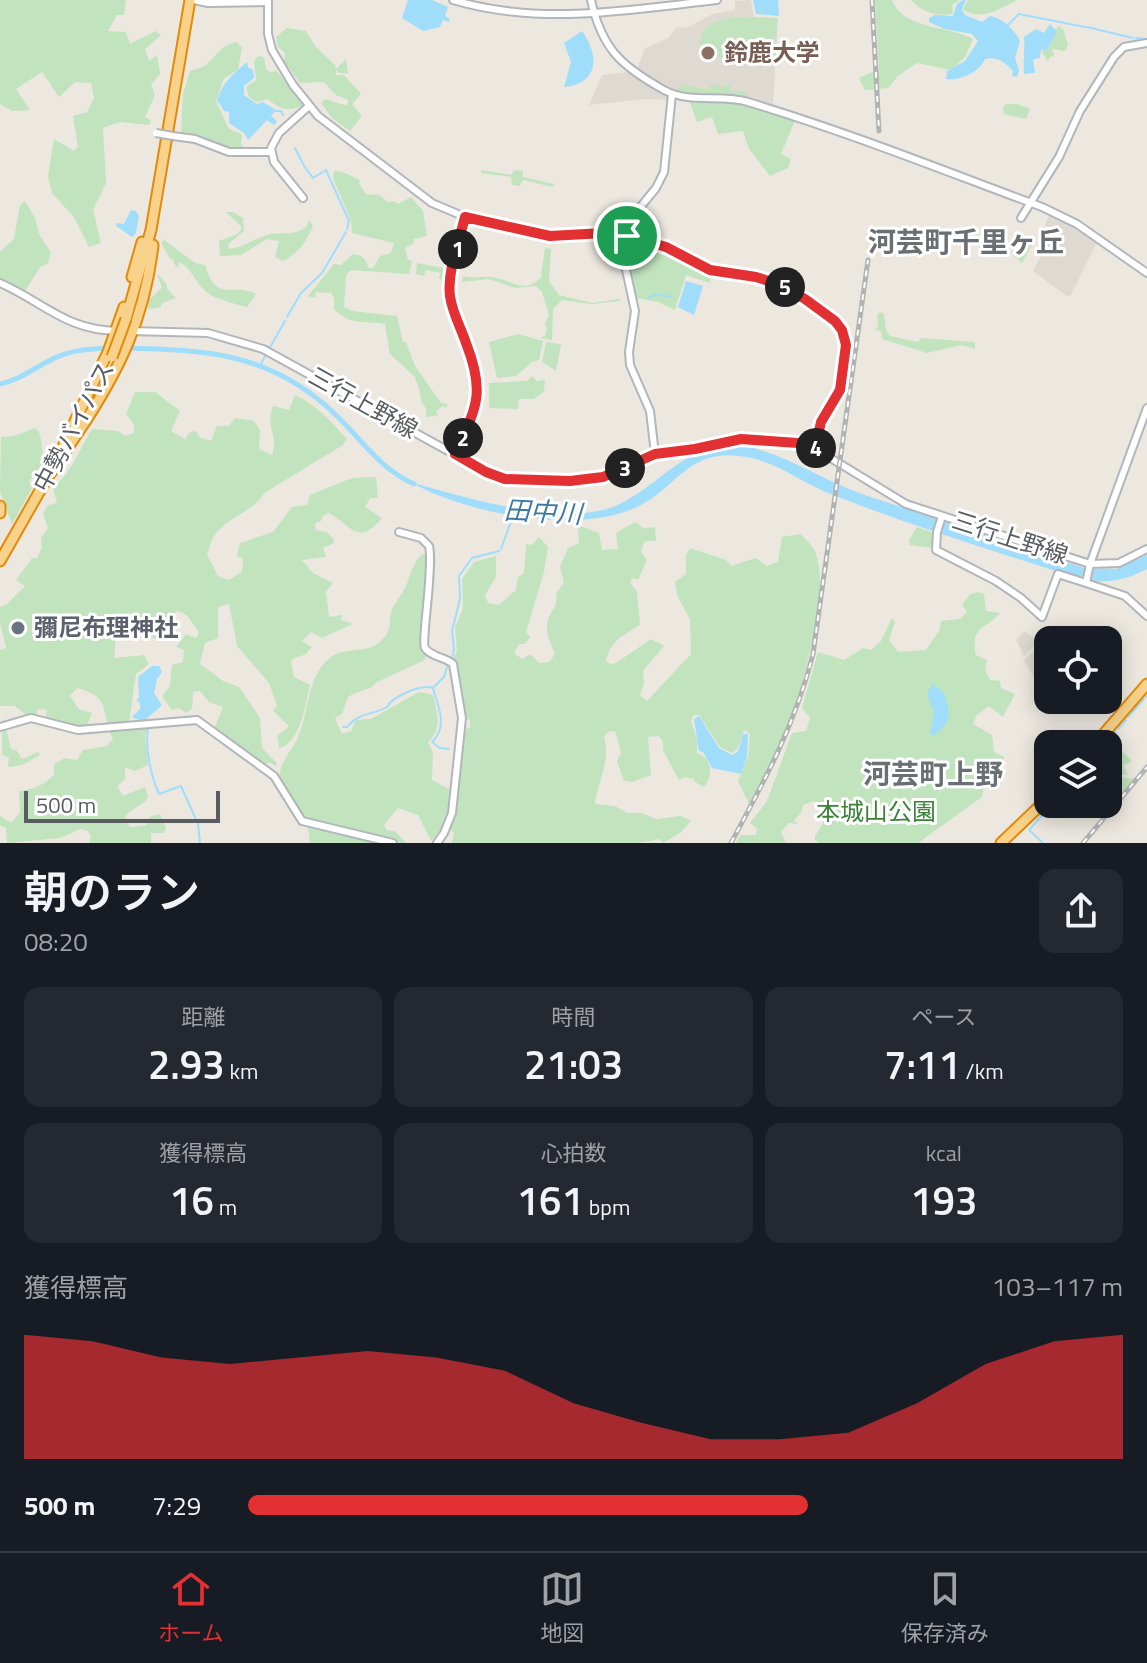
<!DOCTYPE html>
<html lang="ja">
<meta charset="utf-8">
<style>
:root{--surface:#171b24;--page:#242831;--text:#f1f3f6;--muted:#9ea1a6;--line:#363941;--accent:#e23033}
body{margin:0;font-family:"Titillium Web","Noto Sans JP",sans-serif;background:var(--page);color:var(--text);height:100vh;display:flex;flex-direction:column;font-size:30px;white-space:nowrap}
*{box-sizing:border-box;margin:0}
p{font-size:26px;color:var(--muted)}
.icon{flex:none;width:44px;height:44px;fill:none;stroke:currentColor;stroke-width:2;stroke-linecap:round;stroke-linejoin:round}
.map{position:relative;height:843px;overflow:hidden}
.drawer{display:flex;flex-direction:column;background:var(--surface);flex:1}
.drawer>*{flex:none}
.tools{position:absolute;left:1034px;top:626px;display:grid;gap:16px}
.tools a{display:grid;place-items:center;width:88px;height:88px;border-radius:16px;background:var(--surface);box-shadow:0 4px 20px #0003;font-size:40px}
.scale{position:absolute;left:24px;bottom:20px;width:196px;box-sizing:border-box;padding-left:8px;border:4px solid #595d61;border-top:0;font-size:22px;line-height:28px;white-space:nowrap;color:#595d61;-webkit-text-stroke:6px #fff;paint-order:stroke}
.pin{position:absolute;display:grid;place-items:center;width:68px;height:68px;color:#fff;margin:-34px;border:4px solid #fff;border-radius:50%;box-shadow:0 2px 8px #0007}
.km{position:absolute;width:40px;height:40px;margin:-20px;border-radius:50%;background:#222;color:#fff;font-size:22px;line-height:40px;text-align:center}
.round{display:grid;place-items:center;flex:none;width:84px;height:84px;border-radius:16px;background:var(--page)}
.overview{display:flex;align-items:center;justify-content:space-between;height:136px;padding:0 24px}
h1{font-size:44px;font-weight:600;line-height:60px}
.metrics{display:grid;grid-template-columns:repeat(3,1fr);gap:12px;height:136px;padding:8px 24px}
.metrics div{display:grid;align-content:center;border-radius:16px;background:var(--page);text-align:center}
.metrics b{font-size:40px;font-weight:600}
.metrics small{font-size:22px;font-weight:400}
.metrics p{font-size:22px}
.chart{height:224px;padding:16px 24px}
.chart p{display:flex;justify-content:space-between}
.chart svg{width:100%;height:144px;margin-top:8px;fill:var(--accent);opacity:.7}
ul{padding:0 24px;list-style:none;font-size:26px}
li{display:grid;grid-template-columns:128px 96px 1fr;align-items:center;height:60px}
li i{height:20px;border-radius:10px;background:var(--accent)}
.tab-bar{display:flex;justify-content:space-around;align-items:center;height:112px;border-top:2px solid var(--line);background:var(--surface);font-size:22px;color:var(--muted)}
.tab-bar a{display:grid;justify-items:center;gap:4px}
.tab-bar .current{color:var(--accent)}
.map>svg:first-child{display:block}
.education{fill:#dedad1}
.green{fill:#c1e3bd}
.water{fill:#a0ddfb}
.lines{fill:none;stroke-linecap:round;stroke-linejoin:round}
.stream{stroke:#a0ddfb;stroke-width:2}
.river{stroke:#a0ddfb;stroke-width:5}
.secondary-casing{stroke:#b2b6bb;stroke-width:10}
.highway-casing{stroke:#e38a09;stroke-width:13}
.secondary{stroke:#fff;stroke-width:6}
.highway{stroke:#f8d28a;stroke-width:9}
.rail-casing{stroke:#b1b2b2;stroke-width:5}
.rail{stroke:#fff;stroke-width:2;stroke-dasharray:6;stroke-linecap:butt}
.secondary-bridge-casing{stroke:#b2b6bb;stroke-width:10;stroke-linecap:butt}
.highway-bridge-casing{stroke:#e38a09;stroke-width:13;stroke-linecap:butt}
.secondary-bridge{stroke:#fff;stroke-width:6}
.highway-bridge{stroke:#f8d28a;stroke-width:9}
.route-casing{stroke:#fff;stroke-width:16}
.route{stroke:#e23033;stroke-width:10}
.education-dot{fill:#8d6e63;stroke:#fff;stroke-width:3}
.worship-dot{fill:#6b7280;stroke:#fff;stroke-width:3}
.labels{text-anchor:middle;stroke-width:6;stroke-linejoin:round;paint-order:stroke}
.education-label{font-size:24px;font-weight:bold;fill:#785e54;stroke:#fff;text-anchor:start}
.street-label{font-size:24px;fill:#595d61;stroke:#fff}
.worship-label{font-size:24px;font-weight:bold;fill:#5b616d;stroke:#fff;text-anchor:start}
.park-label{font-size:24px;fill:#3b8237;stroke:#fff}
.water-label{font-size:26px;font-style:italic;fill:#3d79a3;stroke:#fff}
.quarter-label{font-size:28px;font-weight:bold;fill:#6a6f73;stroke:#fff}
</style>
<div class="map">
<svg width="1147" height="843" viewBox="0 0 1147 843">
<rect width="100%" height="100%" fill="#ece8e0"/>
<g class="education">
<path d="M747,0H751L754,17L778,18L773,105L728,94H686L670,89L668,100L646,99L589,105L602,75L637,71L644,49L668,38L677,27L686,28L713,14L735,10V1Z"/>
<path d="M1050,213L1097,242L1071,295L1067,296L1033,271L1054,231L1045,225Z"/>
<path d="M1024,631L1035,639L1033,647L1024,656L1016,640Z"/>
<path d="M1040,634L1060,640H1048V700H1068L1055,713L1039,694L1038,685L1024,660L1035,650Z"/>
</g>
<g class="green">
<path d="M0,0H126L124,15H117L108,31L126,32L130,44L156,31L161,35L145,49L149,61L157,55L160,74L151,85L155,95L145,117L151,120L149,125L120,122L103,128L106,183L93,210L101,243L89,247L74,217L52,193L48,176L54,139L74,151L78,146L73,116L87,112L94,98L91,83L75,82L59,97L42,72L16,89L30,110L12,111L0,104Z"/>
<path d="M875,0H892C903,30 951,26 973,39L965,57L951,70L917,63L898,76L888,88L865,90L859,78L879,69Z"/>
<path d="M911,0H959L952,5L953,14C935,17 923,12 911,0Z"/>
<path d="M968,0H1017C1000,9 980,22 963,9Z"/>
<path d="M733,17L778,18L772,59L711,57V49L703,48L700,43C702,24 717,22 733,17Z"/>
<path d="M1058,26L1063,29L1068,45L1065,51L1052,49L1054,56L1050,57L1048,62L1041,50L1048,49Z"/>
<path d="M287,28L306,31L316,47L335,65L336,69L346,59L348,74L339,73L336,70V75H344L361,94L352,104L362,116L350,131L332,118L321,103L326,99L347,106L348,100L336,95L324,82L300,83L284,61L285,53L278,47L276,37Z"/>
<path d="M237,42L242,48L238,70L224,78L216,101L229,129L242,134L241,144L245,150C222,150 204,138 181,133L183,94L190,71C196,69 205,67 209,62C220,51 222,45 237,42Z"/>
<path d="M258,56L264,57L266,69L271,73L276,70L302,103V106C287,112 279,109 268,99L257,102L249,97L246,87L256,80L254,61Z"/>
<path d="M686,84L708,90L711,84L723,87L730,84V91H742L745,94L748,92V98L728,94L678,92L676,88Z"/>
<path d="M731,99L796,118L781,154L791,159L788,168L770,176L749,149L743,131L718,134L712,117L697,122L689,100Z"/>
<path d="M1006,104H1017L1030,109L1026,119L1004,114L1003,108Z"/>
<path d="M482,170L511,175L514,170L523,171V177L554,184L553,187L523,180L520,186L512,185L511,177L481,173Z"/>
<path d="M334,171C343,171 352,176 360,180L359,184L366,194L379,195L388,202L394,201L398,204L411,197L423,211L427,236L414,239L413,244L405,248L408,260L412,261L409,274L350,270L346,276L344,307L352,311L397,316L403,342H406L415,366L441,403L448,404L446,408L443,406L436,411L438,416L426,417V408L422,404L419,388L414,376L390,354L385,324C362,320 353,327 334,309V299L331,293L315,292L316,298L308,296L334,264L341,265L353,254C361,254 367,259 368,268H373L380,256L391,253L394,243L352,233L351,221L333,178Z"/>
<path d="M25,201L35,218L39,234L51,253L48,263L40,267L24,293L0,281V252L14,239L20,205Z"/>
<path d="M226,212H233L243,218L244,231L228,244L229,249C246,247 256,237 271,234C285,232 295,236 307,226L309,220L313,226C306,242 298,254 282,261L275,257L279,241L267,239L241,255L220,256L219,241L238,234L242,227Z"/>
<path d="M1022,234L1034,241L1022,263L1011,253Z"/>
<path d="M163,239L195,263L205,265C216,304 234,282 256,294L247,307C237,305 210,297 205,291C195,282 192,269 180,262L178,265L180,269L173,263L174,260L170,259L162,244Z"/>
<path d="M633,241L658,247L689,265L711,274L710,283L686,275L675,310L658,302L636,298L627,266L629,243Z"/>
<path d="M545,248L551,249L549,281L559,295L592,303L619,299L620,301L591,304L562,300L553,309L552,340L540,338L545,336L547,330L545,323L549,315L542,292L536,286L515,288L489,279L462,282L463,276C473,279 481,276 491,277C510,279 525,296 541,277Z"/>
<path d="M417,263L448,269L445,281L439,279L440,273L426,270L424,276L416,274Z"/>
<path d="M157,275H159L167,285V289L176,298L162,303L161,307L148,309L149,300L162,287Z"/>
<path d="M880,312L884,314L886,330L890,336L918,342L921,338L975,342V349L962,345L927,353L882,339L881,332L875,329L878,327L877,315Z"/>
<path d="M518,334L543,341L539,360L532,362L516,376L497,378L489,342Z"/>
<path d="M546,342L561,344L556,371L542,362Z"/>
<path d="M533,376L536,381L545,380L544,391L534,399H519L518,409L489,408V383L527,381Z"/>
<path d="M135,392H155L180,411L171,431L185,439L190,432L196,431L199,437L211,441L217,426H229L235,418L254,421L260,430L259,449L272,455C279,435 265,429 273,406L289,410L295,395C317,405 331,422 347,439L343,445L264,493C254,512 226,517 214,536C211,541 209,549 207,555L218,576L228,580L242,572L243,559L237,556L240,543L273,532L292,507L307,505L310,495L352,478L376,477L378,498H370L365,507L382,518C359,547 350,525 329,513L323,516L321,521L315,523L316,530L326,532L334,539V543L323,548L326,557L302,560L313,573L333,583L326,592L329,617L342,615L341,620L353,624L322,638L311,632L302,641L312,647L306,654L291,660L294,677L310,685C305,704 301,743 279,748L277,736L289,726L273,711L277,705L269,683L237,646L229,604L218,607V638L205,643L200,664L223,681L239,687L260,718L262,748L277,763L276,766L269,762L265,766L215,727L223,707L209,702L200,691L193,692L192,709L186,713L179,708L172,710L162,696L170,686L172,665L183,662L184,650L176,647L186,634L196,638L199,633L187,615L177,611L166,621L167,624L155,639L140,627L127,636H116L114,658L144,655L149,664L136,674L129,722L107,723C103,700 101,695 77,688L70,696L79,709L92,713L87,725L75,727L46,719L47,710L38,709L36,716L26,715L15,706H0V650L6,648L0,622V607L7,604L25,586L16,580L32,558H37L42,548L41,538L48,528L43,514L48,505L57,503L53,488C73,470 78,452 92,429L118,431L126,436L134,433V425L126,414Z"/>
<path d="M35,428L40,434L44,463L29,481L32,488L12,524L0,491L1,437L14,436Z"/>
<path d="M635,522L644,528L655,527L656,541H645L641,551L647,560L638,580L633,578L630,582L637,592L640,625C624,635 610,641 606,661L610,664L616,663L651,639L664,646L643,671L644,683L640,695L647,701L691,654L690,620L677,595L675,582L686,574V555L690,548L726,560L731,566L756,558L767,566L778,562L782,537L800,534C804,538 810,543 813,548C836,586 796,710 778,750C770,768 759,786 749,804L738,781L748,757L750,734L744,730L738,748L732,753L720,747L699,715H694L691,721L697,739V753C713,759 713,775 704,787L695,782L694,779L685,777L679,780L663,750V741L658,736L648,737L651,775L632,782L624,781L617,761L621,753L615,731L608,732L604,737C611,760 598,781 595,804L615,806L627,813H642L656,819L681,816L691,821L680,833L663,843L660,839L638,843H452L454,833L450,829L455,811L463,731L470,727V720L464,716L457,685V670L453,660L457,651L455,628L463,608L462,579L474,562L496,556V577L485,595L488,603L499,605L516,590L518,577L524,573L526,544L532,545L539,537L548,547L544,572L526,632L530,637L525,644H519L514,653L522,659L531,654L539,663L549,662L555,654C551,643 544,632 548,620C552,609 558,606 556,594L564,582L560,567L568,548L579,543L578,525L599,533L602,550L618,549L616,533Z"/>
<path d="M917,527L932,532L933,548L910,545L909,540Z"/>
<path d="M422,554L428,555V597L421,637C421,646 427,651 425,660L377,682L370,688L353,694L348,697L342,714L335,718L342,734L351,731L356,720L371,719L419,692L433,695C437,713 443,729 428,742L433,753L432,780L449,789C449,811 446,826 431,841L418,815L398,808L384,825L387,830L395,831L406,843H310L307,819C296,814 283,792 280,779C278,764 290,753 296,741C310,716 305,676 331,657C346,646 367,655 382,640C393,629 388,624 391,613C394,603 402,595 406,586C411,574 412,565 422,554Z"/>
<path d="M978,592L984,594L986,611L1000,613C985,630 970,626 976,655L987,660L985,670L990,680L1000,681L1001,688L1015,694L1003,717L989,706L976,716L973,724L992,735L994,752L1004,757L998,774L985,779L982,797L918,843H819L815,840V836L829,813L814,801L803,805L801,813L794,820L798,824L789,823L781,832L786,843H736L740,835H756L757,828L750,823L767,801L792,733L806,731L810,718L802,708L818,652L844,660L863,648L871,650L881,641L892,618L895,622L889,640L898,652L926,650L939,631L941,621L960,619L967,612L962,605L970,594Z"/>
<path d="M145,726L148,728L145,735L148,765L135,771L125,767V779L117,786L123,796L145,787L148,796C146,805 133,806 125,817L130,827L146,825L150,817L160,814L166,829L164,833H151V843H89L91,837L88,831L80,829L60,838L7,843L6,828L0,825V816L11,823L20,813L19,791C32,790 44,785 54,775V764L65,758L77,760L83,750L107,746L113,739L109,730Z"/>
<path d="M6,728L11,749L17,751L22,759L38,752L40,755L22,765L8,767L9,758L2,755V729Z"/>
<path d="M1113,737L1119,741L1116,745L1132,761L1123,765L1128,775L1116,774L1108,766L1107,744Z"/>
<path d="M1115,776L1135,779L1119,798L1108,789V781Z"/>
</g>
<g class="water">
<path d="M408,0H432L448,7L445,16L450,19L449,22L443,20L440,27L423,31L402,18Z"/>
<path d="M753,0H778L779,16L756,14Z"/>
<path d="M963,0H966L962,9L965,15L982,22L990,16C1001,17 1015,30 1020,41L1015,58L1019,70L1017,77L1012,76L1013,71C1005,63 998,56 985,59C980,72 960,81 946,79L947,71L965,61L978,41L972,34L944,29L929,22V18L935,15L953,16L957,4Z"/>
<path d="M1050,24L1057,31L1047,50L1041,49L1040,58L1033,59L1035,73L1024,74C1023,61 1025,48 1024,37L1036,29L1044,33Z"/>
<path d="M582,31C600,56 599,84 564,87L571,62L564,43Z"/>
<path d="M247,62L248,67L253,70L254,78L244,86V95L257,104L263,102L276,110L271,116L277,121L274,125L267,120L248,140L244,133L229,123V112L224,111L217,100C224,81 231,76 247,62Z"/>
<path d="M131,210L136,211L139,216L136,233L132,237L116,226L117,223L124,224Z"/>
<path d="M686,281L703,286L694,315L678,307Z"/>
<path d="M739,445C783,452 820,479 862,494L1084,568L1116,569L1147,555V569C1126,580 1104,585 1080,579C998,552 914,527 833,495C801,483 774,459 739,456C688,450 676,488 639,506C579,536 467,514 410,482C465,497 561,528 615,506C661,486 683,443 739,445Z"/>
<path d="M152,666H159L162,672L157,679L154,693L162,705L143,722L132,717L140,709V703L136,700L139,698L138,677Z"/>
<path d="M932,684L944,693C951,714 952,723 933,736L930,733L934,712L927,694Z"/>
<path d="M699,716L719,748L732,755L738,751L743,734H748L747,757L741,774L712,768L703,752L699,751L694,719Z"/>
</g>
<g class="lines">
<g class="stream">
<path d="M1007,26L1019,14L1085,27"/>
<path d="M1087,27L1133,38"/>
<path d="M1136,38L1147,39"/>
<path d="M275,111H281L283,115"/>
<path d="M295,148L304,166L313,178L326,170L349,221L347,229"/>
<path d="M648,298L657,294L671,297"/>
<path d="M287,317L301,293L322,273L346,232"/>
<path d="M269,349L285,321"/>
<path d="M261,364L266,354"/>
<path d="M501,549L514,513"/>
<path d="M452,658L454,650L452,631L460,599L459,576L472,558L499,551"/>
<path d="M433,689C439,708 448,727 432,742L440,748L449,749"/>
<path d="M1146,697L1147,696"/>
<path d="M1128,717L1144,699"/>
<path d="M148,727C145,747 150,774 159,794L181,786L198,824L200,843"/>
<path d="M343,727H347C359,712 373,715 387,707C389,705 389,703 391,702C400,694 422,684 433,688L444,677L448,664"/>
<path d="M1118,729L1126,720"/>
<path d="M1106,744L1116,732"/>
<path d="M1048,809L1053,804"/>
<path d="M1030,829L1046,811"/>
<path d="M1029,830L1043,843"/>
</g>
<g class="river">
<path d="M124,348C208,350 272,353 336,415C362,440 379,468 414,484"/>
<path d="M0,384C19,380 31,370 47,362C67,350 87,349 110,348"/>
</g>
<defs>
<g id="secondary">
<path d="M194,0L208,3L268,2"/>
<path d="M268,0V34L272,50L293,85L318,116L432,203L465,217"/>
<path d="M453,0C541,26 627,10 717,0"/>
<path d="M591,0C602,49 621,66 664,90C690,104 721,94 748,102C848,132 945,171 1042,207L1077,224L1147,273"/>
<path d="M173,136L195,139L229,152H271"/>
<path d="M303,198L274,162L271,148L279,133L309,106"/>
<path d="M1021,218L1059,157L1080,111L1114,57L1124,47L1147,43"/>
<path d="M0,283C45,303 65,330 118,331"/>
<path d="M129,331L208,333L263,349L481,469L511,480L579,481L610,475L663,452L695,449L741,439L798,443L824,454L906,504L1090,564L1086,583L1125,596L1147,616"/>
<path d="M1147,408L1090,564L1119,563L1147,549"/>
<path d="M455,454C476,409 485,392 466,343C461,328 452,312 450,296C448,271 459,242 465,217L550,236L604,233L645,241L666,247L710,270L766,280L805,299L835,321L842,330L846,345L840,390L821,422L815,449"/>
<path d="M655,454L650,411L630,365L629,352L635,311L623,256L633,216L656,188L664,172L672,94"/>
<path d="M942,516L937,532L936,550L996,581L1021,598L1042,617L1058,574L1086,583"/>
<path d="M399,532L421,538L429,546C434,567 421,641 425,648C431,657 445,657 453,664L462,718L452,813L444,833L437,843"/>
<path d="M0,727L31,718L78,730L197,720L274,776L302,821L393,843"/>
</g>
<g id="highway">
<path d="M132,277L142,242"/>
<path d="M126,319L151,230L190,0"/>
<path d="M64,444L108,352L124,307"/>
<path d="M44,482C57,466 67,448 79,431C119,371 145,318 153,245"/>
<path d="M0,506V513"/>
<path d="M0,561L46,480"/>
<path d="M1095,744L1147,684"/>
<path d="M1001,843L1048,798"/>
</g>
</defs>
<use href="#secondary" class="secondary-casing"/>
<use href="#highway" class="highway-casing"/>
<use href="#secondary" class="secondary"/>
<use href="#highway" class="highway"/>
<defs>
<g id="rail">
<path d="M872,0L879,131"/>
<path d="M731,843C765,780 795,725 813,654L868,260"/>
<path d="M1083,843L1147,767"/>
</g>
</defs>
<use href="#rail" class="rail-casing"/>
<use href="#rail" class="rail"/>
<defs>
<path id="secondary-bridge" d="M156,133L173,136"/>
<path id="highway-bridge" d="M112,357L126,319"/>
</defs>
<use href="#secondary-bridge" class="secondary-bridge-casing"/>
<use href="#highway-bridge" class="highway-bridge-casing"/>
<use href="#secondary-bridge" class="secondary-bridge"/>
<use href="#highway-bridge" class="highway-bridge"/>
</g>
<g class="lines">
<defs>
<path id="route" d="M465,217L550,236L604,233L639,239L666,247L710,270L756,277L778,284L805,299L835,321L842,330L846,345L840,390L821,422L815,449L798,443L741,439L695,449L655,454L603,477L570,481L505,479L486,472L455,454C476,408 486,394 466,343C461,328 452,312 450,296C447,271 459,242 465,217Z"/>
</defs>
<use href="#route" class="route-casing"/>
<use href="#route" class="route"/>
</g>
<circle class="education-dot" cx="708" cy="53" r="8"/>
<circle class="worship-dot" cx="18" cy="628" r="8"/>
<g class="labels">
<g class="education-label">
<text x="724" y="61">鈴鹿大学</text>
</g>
<g class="street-label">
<text transform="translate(363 403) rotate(29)" y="8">三行上野線</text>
<text transform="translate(74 427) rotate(-62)" y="8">中勢バイパス</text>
<text transform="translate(1010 538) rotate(18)" y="8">三行上野線</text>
</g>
<g class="worship-label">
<text x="34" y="636">彌尼布理神社</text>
</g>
<g class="park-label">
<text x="876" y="820">本城山公園</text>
</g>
<g class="water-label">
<text transform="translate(543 512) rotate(3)" y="9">田中川</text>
</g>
<g class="quarter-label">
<text x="966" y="252">河芸町千里ヶ丘</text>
<text x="933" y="784">河芸町上野</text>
</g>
</g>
</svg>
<div class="tools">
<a><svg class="icon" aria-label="locate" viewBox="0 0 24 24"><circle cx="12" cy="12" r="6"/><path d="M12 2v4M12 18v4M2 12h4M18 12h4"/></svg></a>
<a><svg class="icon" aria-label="layers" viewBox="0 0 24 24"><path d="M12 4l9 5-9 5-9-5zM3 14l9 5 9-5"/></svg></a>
</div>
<div class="scale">500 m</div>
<div class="pin" style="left:627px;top:236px;background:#1e9e55"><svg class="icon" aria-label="arrive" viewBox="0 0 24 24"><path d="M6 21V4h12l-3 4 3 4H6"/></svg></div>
<b class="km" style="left:458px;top:249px">1</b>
<b class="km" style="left:463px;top:438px">2</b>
<b class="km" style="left:625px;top:468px">3</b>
<b class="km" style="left:816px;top:448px">4</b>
<b class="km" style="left:785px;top:287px">5</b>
</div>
<section class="drawer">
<div class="overview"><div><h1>朝のラン</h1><p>08:20</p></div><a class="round"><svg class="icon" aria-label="share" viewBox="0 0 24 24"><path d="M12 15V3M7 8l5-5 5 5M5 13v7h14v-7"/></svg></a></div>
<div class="metrics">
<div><p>距離</p><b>2.93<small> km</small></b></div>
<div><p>時間</p><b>21:03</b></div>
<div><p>ペース</p><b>7:11<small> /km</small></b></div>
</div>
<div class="metrics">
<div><p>獲得標高</p><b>16<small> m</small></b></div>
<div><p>心拍数</p><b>161<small> bpm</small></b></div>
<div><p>kcal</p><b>193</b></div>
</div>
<div class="chart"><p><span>獲得標高</span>103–117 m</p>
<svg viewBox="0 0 160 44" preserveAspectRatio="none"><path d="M0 44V6L10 8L20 13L30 15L40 13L50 11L60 13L70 17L80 27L90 33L100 38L110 38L120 36L130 27L140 15L150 8L160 6V44z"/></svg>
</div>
<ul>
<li><b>500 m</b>7:29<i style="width:64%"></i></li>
</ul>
</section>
<nav class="tab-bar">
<a class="current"><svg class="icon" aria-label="home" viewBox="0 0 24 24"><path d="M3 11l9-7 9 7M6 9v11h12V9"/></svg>ホーム</a>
<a><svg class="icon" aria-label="map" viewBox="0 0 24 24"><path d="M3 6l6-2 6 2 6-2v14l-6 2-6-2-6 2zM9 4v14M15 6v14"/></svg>地図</a>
<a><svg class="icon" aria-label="saved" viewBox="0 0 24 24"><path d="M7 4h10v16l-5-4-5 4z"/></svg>保存済み</a>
</nav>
